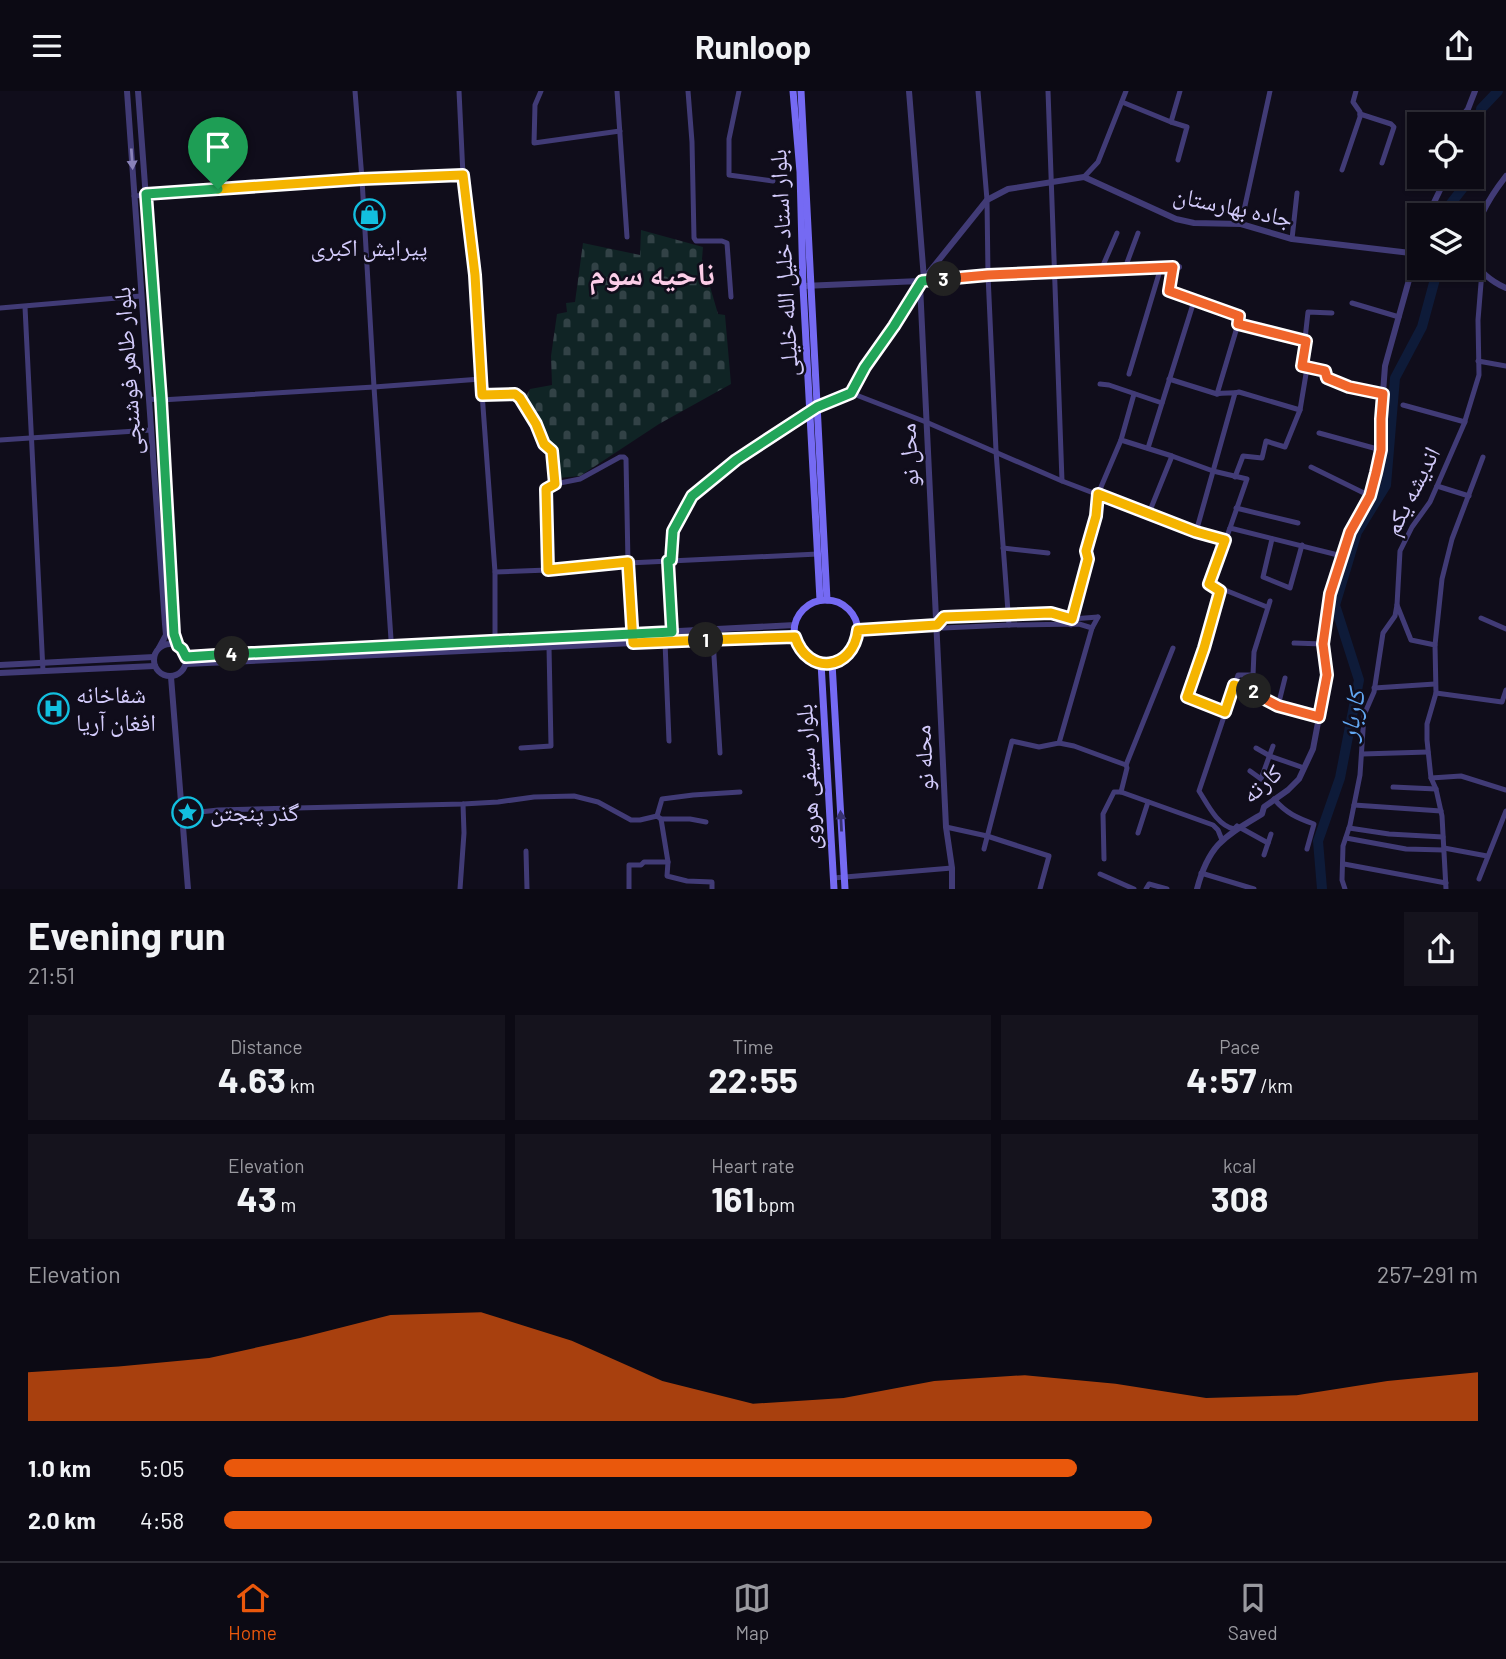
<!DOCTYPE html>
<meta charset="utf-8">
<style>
:root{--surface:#0c0a14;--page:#15131d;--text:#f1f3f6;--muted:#9a9aa0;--line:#2c2b34;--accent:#ea580c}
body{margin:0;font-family:Barlow,"Noto Naskh Arabic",sans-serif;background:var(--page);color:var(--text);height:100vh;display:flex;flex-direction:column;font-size:26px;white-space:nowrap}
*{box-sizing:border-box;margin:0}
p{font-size:23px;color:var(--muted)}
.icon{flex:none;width:38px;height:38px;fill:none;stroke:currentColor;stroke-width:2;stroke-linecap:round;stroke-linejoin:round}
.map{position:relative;height:798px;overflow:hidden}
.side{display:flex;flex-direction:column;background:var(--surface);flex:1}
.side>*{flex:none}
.fabs{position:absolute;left:1407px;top:21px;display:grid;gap:14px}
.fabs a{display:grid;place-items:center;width:77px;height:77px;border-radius:0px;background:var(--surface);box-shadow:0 2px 5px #0004,0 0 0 2px var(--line);font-size:35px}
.pin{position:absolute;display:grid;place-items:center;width:60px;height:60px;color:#fff;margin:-72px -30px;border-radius:50% 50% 50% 0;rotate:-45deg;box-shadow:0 0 7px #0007}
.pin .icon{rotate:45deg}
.km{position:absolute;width:35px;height:35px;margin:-18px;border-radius:50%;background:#222;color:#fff;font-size:19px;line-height:35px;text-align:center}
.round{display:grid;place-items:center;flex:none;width:74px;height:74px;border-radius:0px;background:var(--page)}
.headline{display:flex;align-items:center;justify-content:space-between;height:119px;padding:0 28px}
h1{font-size:38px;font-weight:700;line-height:52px}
.stats{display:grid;grid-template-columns:repeat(3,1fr);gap:10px;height:119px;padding:7px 28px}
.stats div{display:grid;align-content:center;border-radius:0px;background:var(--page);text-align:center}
.stats b{font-size:35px;font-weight:700}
.stats small{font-size:19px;font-weight:400}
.stats p{font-size:19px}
.chart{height:196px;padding:14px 28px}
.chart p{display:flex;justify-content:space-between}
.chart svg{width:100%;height:126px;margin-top:7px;fill:var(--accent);opacity:.7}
ul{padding:0 28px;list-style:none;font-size:23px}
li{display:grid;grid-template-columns:112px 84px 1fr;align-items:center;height:52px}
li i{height:18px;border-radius:9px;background:var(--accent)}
header{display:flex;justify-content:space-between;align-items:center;height:91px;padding:0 28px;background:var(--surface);font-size:32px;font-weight:700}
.menu{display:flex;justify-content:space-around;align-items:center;height:98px;border-top:2px solid var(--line);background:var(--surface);font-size:19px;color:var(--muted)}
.menu a{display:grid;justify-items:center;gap:4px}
.menu .active{color:var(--accent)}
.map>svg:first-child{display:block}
.cemetery{fill:url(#cemetery-stones)}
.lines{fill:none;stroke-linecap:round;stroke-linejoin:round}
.river{stroke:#0e1b39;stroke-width:10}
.minor{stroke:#413b76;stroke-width:5}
.tertiary{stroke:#413b76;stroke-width:6}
.secondary{stroke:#756af3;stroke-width:7}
.oneway{fill:#8a83b8}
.oneway2{fill:#383271}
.split-1-casing{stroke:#fff;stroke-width:14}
.split-2-casing{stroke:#fff;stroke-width:14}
.split-3-casing{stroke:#fff;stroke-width:14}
.split-4-casing{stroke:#fff;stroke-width:14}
.split-5-casing{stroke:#fff;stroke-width:14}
.split-1{stroke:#f5b400;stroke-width:9}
.split-2{stroke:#f5b400;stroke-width:9}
.split-3{stroke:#f0652b;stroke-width:9}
.split-4{stroke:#22a559;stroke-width:9}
.split-5{stroke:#22a559;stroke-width:9}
.labels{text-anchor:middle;stroke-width:5;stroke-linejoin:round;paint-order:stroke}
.street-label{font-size:24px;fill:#d3cbfb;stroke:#100d1b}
.poi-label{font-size:24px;fill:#d3cbfb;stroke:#100d1b;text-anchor:start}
.water-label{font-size:26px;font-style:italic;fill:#62a7f2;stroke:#100d1b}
.district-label{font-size:32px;font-weight:bold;fill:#fbcde7;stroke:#100d1b}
</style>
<header><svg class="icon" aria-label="menu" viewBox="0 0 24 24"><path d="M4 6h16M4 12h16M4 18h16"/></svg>Runloop<svg class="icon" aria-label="share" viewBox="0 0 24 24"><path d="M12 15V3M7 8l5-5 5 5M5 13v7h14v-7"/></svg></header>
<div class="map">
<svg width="1506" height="798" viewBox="0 0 1506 798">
<defs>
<pattern id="cemetery-stones" width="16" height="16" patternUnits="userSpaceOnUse" patternTransform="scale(1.75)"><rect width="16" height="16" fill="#102425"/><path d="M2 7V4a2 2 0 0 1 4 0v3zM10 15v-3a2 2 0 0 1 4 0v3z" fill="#324246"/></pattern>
</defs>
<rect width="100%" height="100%" fill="#100d1b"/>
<path class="cemetery" d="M641,139L703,156L702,168L718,223L725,224L731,293L659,333L580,385L558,387L554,356L547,351L525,307L530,298L552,294L551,265L557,223L567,221L566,212L575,211L583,152L640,164Z"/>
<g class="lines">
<g class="river">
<path d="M1442,124L1473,84L1481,18L1498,0"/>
<path d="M1322,798L1318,750L1340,687L1359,589L1335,514L1357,441L1386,394L1395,287L1422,236L1438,177"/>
</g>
<g class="minor">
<path d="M355,0L362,88L374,296L392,563"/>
<path d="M459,0L463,84L475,184L481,288L495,481V550"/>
<path d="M541,0L535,14L534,52L620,40"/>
<path d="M617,0L627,146"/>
<path d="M688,0L692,51L694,147L696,150H722L727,152L731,206"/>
<path d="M739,0L729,48V84L773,90"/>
<path d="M978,0L987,109L988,184L996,360L1009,534"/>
<path d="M1048,0L1062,390"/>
<path d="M1122,11L1171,31"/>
<path d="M1360,23L1391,33L1394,36L1382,72"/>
<path d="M1178,69L1187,36L1171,31L1180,0"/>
<path d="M1342,79L1360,26V21L1353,11L1356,0"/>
<path d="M1084,86L1098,71L1126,0"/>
<path d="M134,105L362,88L463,84"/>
<path d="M1241,133L1270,0"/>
<path d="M1292,148L1297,102"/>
<path d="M1173,176L1169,200L1229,221L1239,225L1238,233L1305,250"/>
<path d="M1125,177L1138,142"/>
<path d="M1101,179L1117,142"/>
<path d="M1352,212L1399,226"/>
<path d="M25,216L43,580"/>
<path d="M0,217L141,205"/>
<path d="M1478,270L1506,275"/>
<path d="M1307,277L1313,276L1325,280L1327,287L1349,296L1383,303"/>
<path d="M1129,283L1161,176"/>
<path d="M1169,288L1217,303C1225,301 1232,303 1239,301L1300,319"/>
<path d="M1100,293L1109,294L1162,312"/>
<path d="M851,302L926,331L1062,390L1196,441L1225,449"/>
<path d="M1217,303L1238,233"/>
<path d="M482,304L515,303L520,307L536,333L544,353L552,360L555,393"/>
<path d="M149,308L161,309L374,296L481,288"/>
<path d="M1403,314L1465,331"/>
<path d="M1319,342L1381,359"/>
<path d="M0,349L151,339"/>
<path d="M1121,349L1172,365L1213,380L1247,388L1230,437L1209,493L1220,500L1204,557L1187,606L1225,621"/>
<path d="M1148,357L1194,210"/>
<path d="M1311,376L1370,405"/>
<path d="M1235,386L1243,365L1262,367L1266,350L1285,356L1300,319L1307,277L1302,275L1308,221L1332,222"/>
<path d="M1437,395L1469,405"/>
<path d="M1236,417L1298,432"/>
<path d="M1149,422L1172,365"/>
<path d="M1230,437L1342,465"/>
<path d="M1196,441L1235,302"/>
<path d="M1272,448L1263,486L1290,497L1302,454"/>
<path d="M1003,457L1048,462"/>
<path d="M668,469L672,541"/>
<path d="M671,469L673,440L692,405L736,369L810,322"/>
<path d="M548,479L546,398L555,393L580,388L620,366H624L626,368L628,472L633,552"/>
<path d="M495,481L548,479L628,472L818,463"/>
<path d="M1220,500V497L1267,516"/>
<path d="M1397,514L1411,549L1435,554L1436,602L1427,633V649L1431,687L1436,698L1442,725L1446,798"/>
<path d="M1481,527L1506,538"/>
<path d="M937,534L944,526L1051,522L1072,528L1098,526"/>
<path d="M1071,534L1075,513L1088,468L1086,460L1096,424L1098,403L1121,349L1134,303"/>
<path d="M858,539L937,534L943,537L1009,534L1079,533L1092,537"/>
<path d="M713,549L720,662"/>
<path d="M665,551L669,650"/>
<path d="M1294,552L1323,553"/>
<path d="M1435,554L1442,488L1452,448L1483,366"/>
<path d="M1234,594L1254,600L1255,603L1278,615L1319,626"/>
<path d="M1374,597L1435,593"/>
<path d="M1436,602L1502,611L1506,599"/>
<path d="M1278,615L1285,587"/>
<path d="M1059,652L1074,655L1126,674"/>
<path d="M521,657L551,655L549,556"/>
<path d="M1256,657L1270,665L1304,677"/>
<path d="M1362,663L1428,661"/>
<path d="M1250,680L1261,688L1273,655"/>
<path d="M1431,687L1461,685L1506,699"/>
<path d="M1393,696L1436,698"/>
<path d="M1121,701L1127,677L1126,674L1173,557"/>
<path d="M1274,708C1286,722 1297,727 1314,733L1307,758"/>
<path d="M1354,714L1441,720"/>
<path d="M182,723L218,719L463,713L498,711L534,706L574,705L598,711L631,729H640L657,725L661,728H690L706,731"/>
<path d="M657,725L662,708L693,704L740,701"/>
<path d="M661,728L668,771L667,785L687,790L712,791V798"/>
<path d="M1237,735L1234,738C1217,734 1208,714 1199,700L1238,584H1253L1254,561L1270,510"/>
<path d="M946,736L987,745L1049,765L1040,798"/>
<path d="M1239,736L1268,752"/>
<path d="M1349,737L1389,743L1443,746"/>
<path d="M1138,742L1148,711"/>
<path d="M1346,747L1406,758L1444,759"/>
<path d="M1444,757L1487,765"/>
<path d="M984,758L1012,650L1039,656L1059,652L1092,537L1098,526"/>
<path d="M526,760L527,798"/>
<path d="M1264,764L1271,743"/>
<path d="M1104,768L1103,723L1114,701H1121L1213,734L1218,739L1222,749"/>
<path d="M1344,773L1446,792"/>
<path d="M1201,782L1254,798"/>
<path d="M1100,783L1134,798"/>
<path d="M833,787L952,777"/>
<path d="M1479,788L1506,720"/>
<path d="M460,798L464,742L463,713"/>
<path d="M629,798V774H641L644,771H668"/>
<path d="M1146,798L1149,793L1167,798"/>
<path d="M1345,798L1342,789L1343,755L1350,734L1360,684L1364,624L1374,601L1383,542L1395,525L1397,514L1400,460L1412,436L1430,411L1437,395L1464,333L1479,284L1478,229L1482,180"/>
</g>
<g class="tertiary">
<path d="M127,0L165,533L166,544L159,557"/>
<path d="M138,0L161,309L174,543L178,555"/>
<path d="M909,0L924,188"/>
<path d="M1456,33L1468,18L1475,0"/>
<path d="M1428,124L1440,99L1441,86"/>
<path d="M1419,153V142"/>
<path d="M1472,162C1474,132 1488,108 1506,85"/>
<path d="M1472,167C1479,180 1492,191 1506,197"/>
<path d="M920,194L946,736L952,777V798"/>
<path d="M803,195L920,190L988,184L1179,176"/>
<path d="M817,316L851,302L865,276L894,235L922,190L987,109L1008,98L1084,86L1176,128L1194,132L1241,133L1292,148L1419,163"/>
<circle cx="170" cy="569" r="16"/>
<path d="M186,566L795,534"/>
<path d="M186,573L633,552L795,546"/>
<path d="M0,574L154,566"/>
<path d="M0,582L155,575"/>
<path d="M171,586L188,798"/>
<path d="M1197,798C1209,753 1224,746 1262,723L1264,716L1288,699L1299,688L1313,658L1327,584L1323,553L1330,504L1350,441L1370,405L1376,382L1381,359V328L1385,275L1419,153"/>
</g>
<g class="secondary">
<path d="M793,0L800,81L803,195L820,509"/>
<path d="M801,0L827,509"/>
<circle cx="826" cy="541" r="32"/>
<path d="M821,572L834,798"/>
<path d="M832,572L845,798"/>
</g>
</g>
<defs><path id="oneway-solid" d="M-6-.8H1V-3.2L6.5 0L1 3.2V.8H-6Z" transform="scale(1.75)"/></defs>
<use class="oneway" href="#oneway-solid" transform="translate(132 68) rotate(86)"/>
<use class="oneway2" href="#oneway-solid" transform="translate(841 730) rotate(-93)"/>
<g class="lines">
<defs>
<path id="split-1" d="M218,98L362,88L463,84L475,184L482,304L515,303L520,307L536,333L544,353L552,360L555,393L546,398L548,479L628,471L633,552L706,549"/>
<path id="split-2" d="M706,549L795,546C808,585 853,580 858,539L937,534L944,526L1051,522L1072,528L1088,468L1086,460L1096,425L1098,403L1196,441L1225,449L1209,493L1220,500L1204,557L1187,606L1225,621L1234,594L1254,600"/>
<path id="split-3" d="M944,188L988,184L1173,176L1169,200L1239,225L1238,233L1306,250L1302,275L1325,280L1327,287L1349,296L1383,303L1381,328V359L1376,382L1370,405L1350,441L1330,503L1323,553L1327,584L1319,626L1278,615L1255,603L1254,600"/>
<path id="split-4" d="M232,563L672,541L668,470L671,469L673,440L692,405L736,369L817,316L851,302L865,276L894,235L922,190L944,188"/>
<path id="split-5" d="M218,98L146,103L161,309L174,543L178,555L182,558L186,566L232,563"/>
</defs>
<use href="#split-1" class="split-1-casing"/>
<use href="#split-2" class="split-2-casing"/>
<use href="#split-3" class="split-3-casing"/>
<use href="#split-4" class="split-4-casing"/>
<use href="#split-5" class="split-5-casing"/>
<use href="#split-1" class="split-1"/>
<use href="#split-2" class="split-2"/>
<use href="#split-3" class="split-3"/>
<use href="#split-4" class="split-4"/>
<use href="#split-5" class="split-5"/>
</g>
<defs>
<symbol id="shop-ring" viewBox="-11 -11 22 22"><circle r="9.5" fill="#100d1b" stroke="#12bfdf" stroke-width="1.5"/><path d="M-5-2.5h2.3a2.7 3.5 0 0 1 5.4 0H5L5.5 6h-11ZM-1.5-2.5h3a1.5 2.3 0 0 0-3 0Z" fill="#12bfdf"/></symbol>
<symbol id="hospital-ring" viewBox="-11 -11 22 22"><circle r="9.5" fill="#100d1b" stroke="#12bfdf" stroke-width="1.5"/><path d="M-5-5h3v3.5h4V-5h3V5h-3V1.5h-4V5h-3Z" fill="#12bfdf"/></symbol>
<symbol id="sight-ring" viewBox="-11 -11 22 22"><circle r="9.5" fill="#100d1b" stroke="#12bfdf" stroke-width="1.5"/><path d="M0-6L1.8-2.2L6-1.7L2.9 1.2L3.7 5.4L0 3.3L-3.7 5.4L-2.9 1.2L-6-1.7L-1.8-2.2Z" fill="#12bfdf"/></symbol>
</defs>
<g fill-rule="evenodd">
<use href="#shop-ring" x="352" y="106" width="35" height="35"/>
<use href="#hospital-ring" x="36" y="600" width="35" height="35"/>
<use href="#sight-ring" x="170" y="704" width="35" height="35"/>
</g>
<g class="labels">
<g class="street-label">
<text transform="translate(1233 116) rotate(12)" y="8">جاده بهارستان</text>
<text transform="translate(784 172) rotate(-93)" y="8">بلوار استاد خلیل الله خلیلی</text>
<text transform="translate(128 280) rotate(-94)" y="8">بلوار طاهر فوشنجی</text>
<text transform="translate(909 364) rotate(-93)" y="8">محل نو</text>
<text transform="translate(1412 400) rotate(-63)" y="8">اندیشه یکم</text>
<text transform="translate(924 667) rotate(-93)" y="8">محله نو</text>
<text transform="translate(808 686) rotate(-93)" y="8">بلوار سیفی هروی</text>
<text transform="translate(1262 693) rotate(-41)" y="8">کارته</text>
</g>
<g class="poi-label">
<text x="369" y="165" text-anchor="middle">پیرایش اکبری</text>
<text x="76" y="612">شفاخانه<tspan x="76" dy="28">افغان آریا</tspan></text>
<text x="210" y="730">گذر پنجتن</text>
</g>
<g class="water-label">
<text transform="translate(1352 624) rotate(-80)" y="9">کاربار</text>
</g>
<g class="district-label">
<text x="652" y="194">ناحیه سوم</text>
</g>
</g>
</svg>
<div class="fabs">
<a><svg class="icon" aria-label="locate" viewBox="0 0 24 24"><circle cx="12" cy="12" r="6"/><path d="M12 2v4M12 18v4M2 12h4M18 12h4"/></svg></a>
<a><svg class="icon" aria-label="layers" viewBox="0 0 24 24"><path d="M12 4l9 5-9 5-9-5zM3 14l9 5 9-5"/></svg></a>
</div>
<div class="pin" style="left:218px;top:98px;background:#1e9e55"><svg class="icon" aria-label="arrive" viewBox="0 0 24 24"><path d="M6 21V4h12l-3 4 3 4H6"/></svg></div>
<b class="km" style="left:706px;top:549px">1</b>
<b class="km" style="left:1254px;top:600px">2</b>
<b class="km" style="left:944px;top:188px">3</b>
<b class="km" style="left:232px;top:563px">4</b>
</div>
<section class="side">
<div class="headline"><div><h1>Evening run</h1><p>21:51</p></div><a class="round"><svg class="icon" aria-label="share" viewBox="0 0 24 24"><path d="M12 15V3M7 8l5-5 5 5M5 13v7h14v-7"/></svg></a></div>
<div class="stats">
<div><p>Distance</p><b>4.63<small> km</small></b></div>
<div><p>Time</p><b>22:55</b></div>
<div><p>Pace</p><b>4:57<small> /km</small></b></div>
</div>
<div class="stats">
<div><p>Elevation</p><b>43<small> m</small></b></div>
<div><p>Heart rate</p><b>161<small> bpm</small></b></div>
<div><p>kcal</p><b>308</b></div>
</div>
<div class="chart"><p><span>Elevation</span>257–291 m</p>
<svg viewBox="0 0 160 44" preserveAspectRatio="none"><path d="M0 44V27L10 25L20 22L30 15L40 7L50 6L60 16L70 30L80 38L90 36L100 30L110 28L120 31L130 36L140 35L150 30L160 27V44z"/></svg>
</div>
<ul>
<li><b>1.0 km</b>5:05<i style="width:68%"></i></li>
<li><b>2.0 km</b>4:58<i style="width:74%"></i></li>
</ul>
</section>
<nav class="menu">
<a class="active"><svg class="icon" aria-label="home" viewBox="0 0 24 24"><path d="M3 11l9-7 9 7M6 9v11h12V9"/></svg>Home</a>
<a><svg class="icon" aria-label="map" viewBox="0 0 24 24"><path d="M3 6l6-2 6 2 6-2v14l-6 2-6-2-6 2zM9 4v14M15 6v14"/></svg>Map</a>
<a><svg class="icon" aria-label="saved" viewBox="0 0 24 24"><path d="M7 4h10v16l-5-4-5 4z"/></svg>Saved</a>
</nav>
